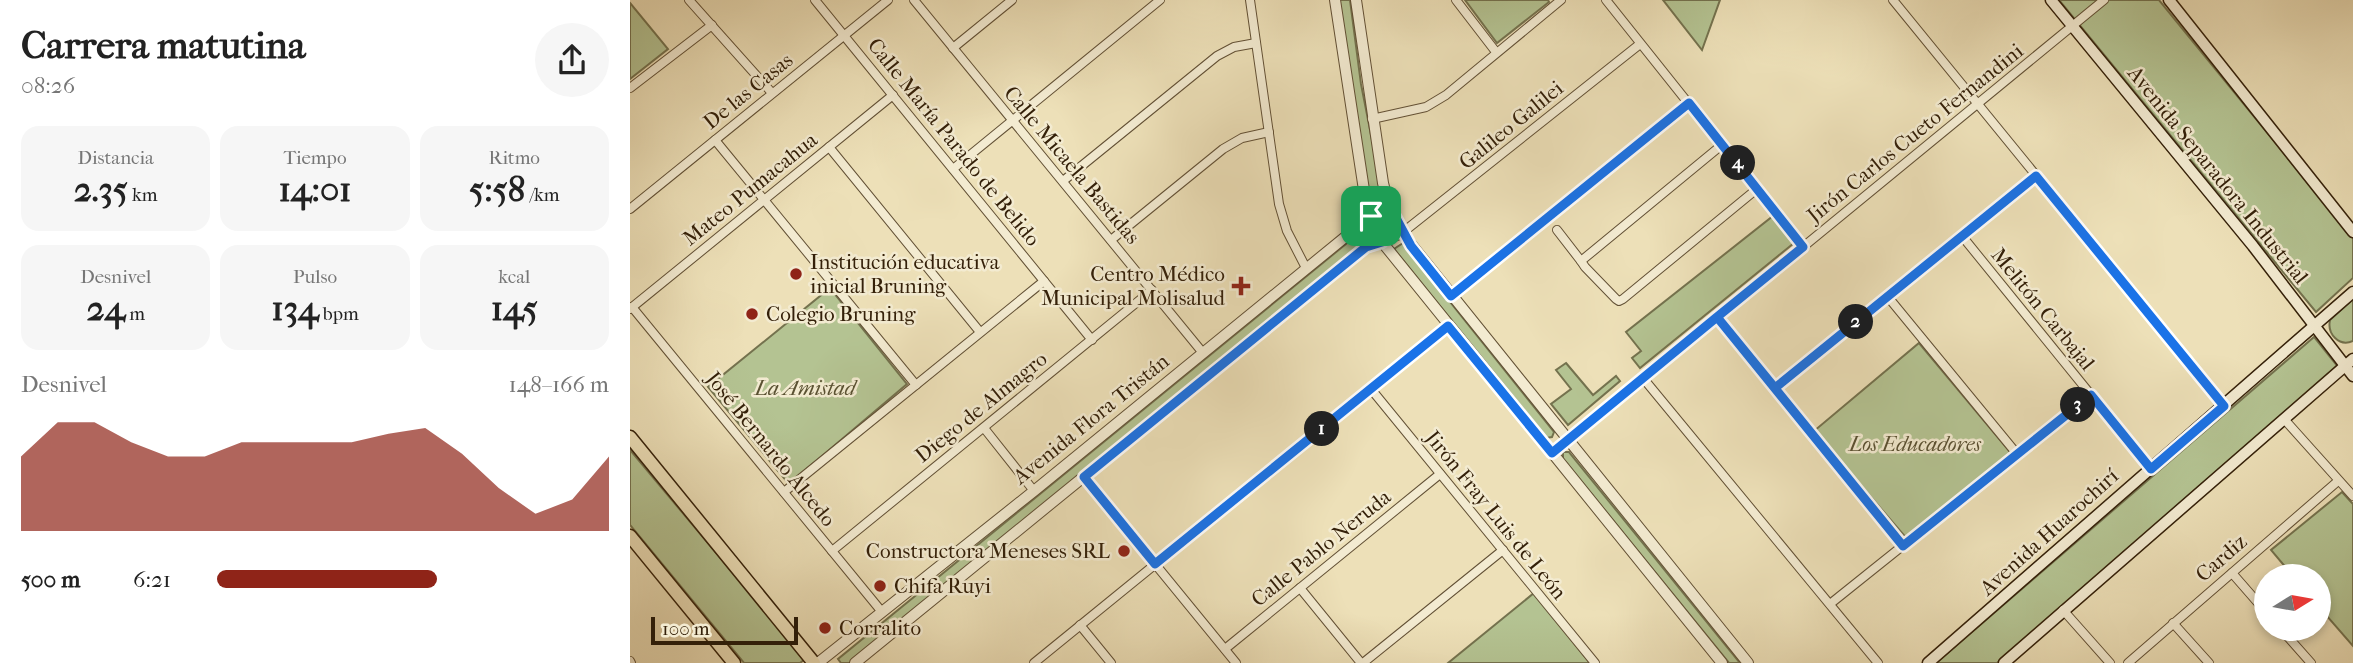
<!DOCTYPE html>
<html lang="es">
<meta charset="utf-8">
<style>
:root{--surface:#fff;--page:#f6f6f6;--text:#222;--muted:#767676;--accent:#8f2418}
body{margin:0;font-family:"IM FELL French Canon",serif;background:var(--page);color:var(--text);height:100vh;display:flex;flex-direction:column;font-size:26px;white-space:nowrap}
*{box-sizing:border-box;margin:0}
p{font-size:23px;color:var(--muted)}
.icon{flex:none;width:38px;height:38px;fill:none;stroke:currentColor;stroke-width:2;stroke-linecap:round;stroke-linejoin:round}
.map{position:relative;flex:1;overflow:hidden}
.panel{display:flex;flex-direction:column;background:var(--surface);width:630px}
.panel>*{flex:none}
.needle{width:46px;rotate:79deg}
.controls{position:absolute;left:1624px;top:564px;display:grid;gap:14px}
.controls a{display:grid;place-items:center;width:77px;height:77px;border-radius:50%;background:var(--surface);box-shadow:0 4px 10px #0003;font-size:35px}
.scale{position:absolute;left:21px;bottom:18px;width:147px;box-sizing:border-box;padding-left:7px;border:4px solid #342009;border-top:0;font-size:19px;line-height:24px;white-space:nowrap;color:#342009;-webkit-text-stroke:5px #f3ebd1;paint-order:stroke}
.pin{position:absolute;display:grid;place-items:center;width:60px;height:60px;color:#fff;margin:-30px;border-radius:14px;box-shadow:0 4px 10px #0006}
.km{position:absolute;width:35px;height:35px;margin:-18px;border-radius:50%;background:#222;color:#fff;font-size:19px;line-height:35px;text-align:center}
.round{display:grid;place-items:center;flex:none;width:74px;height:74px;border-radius:37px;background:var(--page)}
.overview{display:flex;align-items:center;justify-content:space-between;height:119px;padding:0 21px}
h1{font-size:38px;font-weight:700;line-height:52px}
.figures{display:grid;grid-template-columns:repeat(3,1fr);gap:10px;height:119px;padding:7px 21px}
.figures div{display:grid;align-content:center;border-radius:18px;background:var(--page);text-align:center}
.figures b{font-size:35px;font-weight:700}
.figures small{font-size:19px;font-weight:400}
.figures p{font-size:19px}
.chart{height:196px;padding:14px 21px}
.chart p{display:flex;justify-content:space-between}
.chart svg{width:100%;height:126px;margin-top:7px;fill:var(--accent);opacity:.7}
ul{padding:0 21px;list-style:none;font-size:23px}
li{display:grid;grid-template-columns:112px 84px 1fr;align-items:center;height:52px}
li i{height:18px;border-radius:9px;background:var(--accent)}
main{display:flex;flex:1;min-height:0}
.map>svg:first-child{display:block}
.green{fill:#b4c392;stroke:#74724e;stroke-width:2}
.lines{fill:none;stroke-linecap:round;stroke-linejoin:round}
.minor-casing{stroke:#625035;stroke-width:10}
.tertiary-casing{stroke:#625035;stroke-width:12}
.secondary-casing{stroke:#342009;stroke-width:13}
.primary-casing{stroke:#342009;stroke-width:15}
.minor{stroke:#f3ebd1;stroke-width:8}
.tertiary{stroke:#f3ebd1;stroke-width:10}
.secondary{stroke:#f3ebd1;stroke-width:10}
.primary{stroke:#ede0b8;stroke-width:12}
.route-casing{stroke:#fff;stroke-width:14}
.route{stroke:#1a73e8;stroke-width:9}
.poi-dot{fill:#8f2418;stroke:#f3ebd1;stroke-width:2.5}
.labels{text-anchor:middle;stroke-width:5;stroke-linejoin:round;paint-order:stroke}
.street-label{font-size:21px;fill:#342009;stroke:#f3ebd1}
.poi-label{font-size:21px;fill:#342009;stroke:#f3ebd1;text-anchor:start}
.park-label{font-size:21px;font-style:italic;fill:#5a5132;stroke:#f3ebd1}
</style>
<main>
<section class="panel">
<div class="overview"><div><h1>Carrera matutina</h1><p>08:26</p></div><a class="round"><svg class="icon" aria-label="share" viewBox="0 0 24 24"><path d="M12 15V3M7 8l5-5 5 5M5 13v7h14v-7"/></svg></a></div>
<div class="figures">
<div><p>Distancia</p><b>2.35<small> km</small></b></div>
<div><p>Tiempo</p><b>14:01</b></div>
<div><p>Ritmo</p><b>5:58<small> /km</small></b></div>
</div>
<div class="figures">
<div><p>Desnivel</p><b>24<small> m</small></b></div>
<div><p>Pulso</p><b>134<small> bpm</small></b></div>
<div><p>kcal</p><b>145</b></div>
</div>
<div class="chart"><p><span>Desnivel</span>148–166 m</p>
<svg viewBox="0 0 160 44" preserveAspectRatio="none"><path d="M0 44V18L10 6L20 6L30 13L40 18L50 18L60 13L70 13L80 13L90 13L100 10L110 8L120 17L130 29L140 38L150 33L160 18V44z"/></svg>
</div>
<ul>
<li><b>500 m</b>6:21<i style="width:56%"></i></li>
</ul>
</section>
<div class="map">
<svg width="1723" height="663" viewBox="0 0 1723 663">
<rect width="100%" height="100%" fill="#ede0b8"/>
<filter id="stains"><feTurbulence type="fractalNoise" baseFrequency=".00286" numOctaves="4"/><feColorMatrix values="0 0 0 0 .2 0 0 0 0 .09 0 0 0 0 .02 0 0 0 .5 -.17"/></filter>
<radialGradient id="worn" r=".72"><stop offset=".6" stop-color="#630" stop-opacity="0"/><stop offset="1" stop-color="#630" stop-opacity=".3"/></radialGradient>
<g class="green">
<path d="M708,0H720L731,84L753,196L741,199L731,160Z"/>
<path d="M835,0H918L919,2L867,43Z"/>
<path d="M1033,0H1090L1072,50Z"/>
<path d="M1429,0H1529L1723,238V278L1686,312Z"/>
<path d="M0,3L38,49L0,79Z"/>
<path d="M1143,216L1164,243L1010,368L1002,358L1011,351L996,332Z"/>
<path d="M727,235L734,247L222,663H211L208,659Z"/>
<path d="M773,243L924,432L922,437L916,438L764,249Z"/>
<path d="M200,288L277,384L159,484L78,387Z"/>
<path d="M1723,299V341C1709,347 1697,334 1700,320Z"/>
<path d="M1684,337L1708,367L1367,663H1306Z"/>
<path d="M1289,343L1381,453L1278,540L1184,431Z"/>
<path d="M936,363L963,395L986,376L990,381L938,425L921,404L941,389L926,370Z"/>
<path d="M0,450L175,659L170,663H114L0,525Z"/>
<path d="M933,452H939L1110,663H1099L933,459Z"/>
<path d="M1712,492L1723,504V646L1689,607V576H1663L1641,550Z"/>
<path d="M904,593L960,663H818Z"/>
</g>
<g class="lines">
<defs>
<g id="minor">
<path d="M59,0L142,93"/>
<path d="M185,0L462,340"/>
<path d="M284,0L573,353"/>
<path d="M620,0L649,204L657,231L676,268"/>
<path d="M826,0L866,52"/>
<path d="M976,0L1173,247"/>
<path d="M1263,0L1594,406"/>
<path d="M323,48L382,0"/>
<path d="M0,88L82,25"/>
<path d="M742,119L796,107L816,95L931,0"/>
<path d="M85,140L286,385"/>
<path d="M1093,144L951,261L955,267L986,299L989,301L993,299L1128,188"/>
<path d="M199,147L350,332"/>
<path d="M323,169L530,0"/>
<path d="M433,181L587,56L604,47L626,43"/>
<path d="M0,209L258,0"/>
<path d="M927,230L951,261"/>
<path d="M772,233L1010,44"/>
<path d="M1332,236L1521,469"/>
<path d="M481,240L593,149L612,138L639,132"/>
<path d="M821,296L1059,103"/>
<path d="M1258,297L1387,454"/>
<path d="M2,307L252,612"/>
<path d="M0,309L263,95"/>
<path d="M1087,317L1273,546"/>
<path d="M1013,378L1248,663"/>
<path d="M1145,388L1406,176"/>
<path d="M741,389L965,663"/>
<path d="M1654,419L1723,496"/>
<path d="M354,428L404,491"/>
<path d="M922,453L1474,0"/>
<path d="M454,477L606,663"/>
<path d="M154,492L414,281"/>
<path d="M202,551L522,290"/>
<path d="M1602,573L1636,612"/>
<path d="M670,588L731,663"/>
<path d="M1200,604L1461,395"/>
<path d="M1433,610L1480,663"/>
<path d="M1543,623L1579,663"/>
<path d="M450,625L481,663"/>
<path d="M1650,628L1681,663"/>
<path d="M595,649L810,474"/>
<path d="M0,661L1,663"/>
<path d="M404,663L818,326"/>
<path d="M733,663L873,550"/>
<path d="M1498,663L1708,481"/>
</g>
<g id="tertiary">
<path d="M705,0L734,190L741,216L752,242L1092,663"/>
<path d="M726,0L753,183L759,207L772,233L1118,663"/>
<path d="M188,663L404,491L741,216L759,207"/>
<path d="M225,663L736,247L772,233"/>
</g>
<g id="secondary">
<path d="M1421,0L1623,246L1723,376"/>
<path d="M1539,0L1723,232"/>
<path d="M1298,663L1723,292"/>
<path d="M1374,663L1723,359"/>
</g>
<g id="primary">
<path d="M0,437L184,663"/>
<path d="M0,536L104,663"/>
</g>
</defs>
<use href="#minor" class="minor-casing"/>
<use href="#tertiary" class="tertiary-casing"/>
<use href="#secondary" class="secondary-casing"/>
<use href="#primary" class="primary-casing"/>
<use href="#minor" class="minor"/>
<use href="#tertiary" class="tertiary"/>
<use href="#secondary" class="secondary"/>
<use href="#primary" class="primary"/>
</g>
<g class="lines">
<defs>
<path id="route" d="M741,216L752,242L736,247L454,477L525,564L818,326L922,453L1087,317L1145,388L1406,176L1594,406L1521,469L1461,395L1273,546L1087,317L1173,247L1059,103L821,296L781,246L760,207L741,216"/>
</defs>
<use href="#route" class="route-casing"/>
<use href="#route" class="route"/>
</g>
<g class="poi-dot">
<circle cx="166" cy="274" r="7"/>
<path d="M607.5 275.5h7v7h7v7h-7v7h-7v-7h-7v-7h7z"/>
<circle cx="122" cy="314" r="7"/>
<circle cx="494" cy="551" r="7"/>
<circle cx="250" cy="586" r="7"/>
<circle cx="195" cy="628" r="7"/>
</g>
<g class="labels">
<g class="street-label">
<text transform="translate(118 91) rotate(-39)" y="7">De las Casas</text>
<text transform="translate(881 125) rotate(-39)" y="7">Galileo Galilei</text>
<text transform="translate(1285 133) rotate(-39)" y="7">Jirón Carlos Cueto Fernandini</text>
<text transform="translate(324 142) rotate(51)" y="7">Calle María Parado de Belido</text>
<text transform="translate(442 165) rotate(50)" y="7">Calle Micaela Bastidas</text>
<text transform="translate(1588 175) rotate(51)" y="7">Avenida Separadora Industrial</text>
<text transform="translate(120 189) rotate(-39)" y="7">Mateo Pumacahua</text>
<text transform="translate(1413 309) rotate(51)" y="7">Melitón Carbajal</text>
<text transform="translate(351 407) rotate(-39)" y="7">Diego de Almagro</text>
<text transform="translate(461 419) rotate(-39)" y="7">Avenida Flora Tristán</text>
<text transform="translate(141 449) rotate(51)" y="7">José Bernardo Alcedo</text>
<text transform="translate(866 515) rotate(51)" y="7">Jirón Fray Luis de León</text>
<text transform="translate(1419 532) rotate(-42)" y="7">Avenida Huarochirí</text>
<text transform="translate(691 548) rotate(-39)" y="7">Calle Pablo Neruda</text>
<text transform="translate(1591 558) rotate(-41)" y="7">Cardiz</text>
</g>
<g class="poi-label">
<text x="180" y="269">Institución educativa<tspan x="180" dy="24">inicial Bruning</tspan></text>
<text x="595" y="281" text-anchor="end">Centro Médico<tspan x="595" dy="24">Municipal Molisalud</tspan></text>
<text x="136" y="321">Colegio Bruning</text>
<text x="480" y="558" text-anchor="end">Constructora Meneses SRL</text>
<text x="264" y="593">Chifa Ruyi</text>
<text x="209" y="635">Corralito</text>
</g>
<g class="park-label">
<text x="175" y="395">La Amistad</text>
<text x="1285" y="451">Los Educadores</text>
</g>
</g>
<rect width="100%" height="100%" filter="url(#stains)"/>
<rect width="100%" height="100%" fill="url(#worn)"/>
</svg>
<div class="controls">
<a><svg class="needle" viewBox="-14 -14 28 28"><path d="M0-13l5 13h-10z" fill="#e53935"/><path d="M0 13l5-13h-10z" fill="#767676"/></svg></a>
</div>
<div class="scale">100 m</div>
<div class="pin" style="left:741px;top:216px;background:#1e9e55"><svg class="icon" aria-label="arrive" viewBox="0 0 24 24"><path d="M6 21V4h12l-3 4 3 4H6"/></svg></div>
<b class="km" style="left:692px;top:429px">1</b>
<b class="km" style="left:1226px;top:322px">2</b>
<b class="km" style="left:1448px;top:405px">3</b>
<b class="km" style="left:1108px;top:163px">4</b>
</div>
</main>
